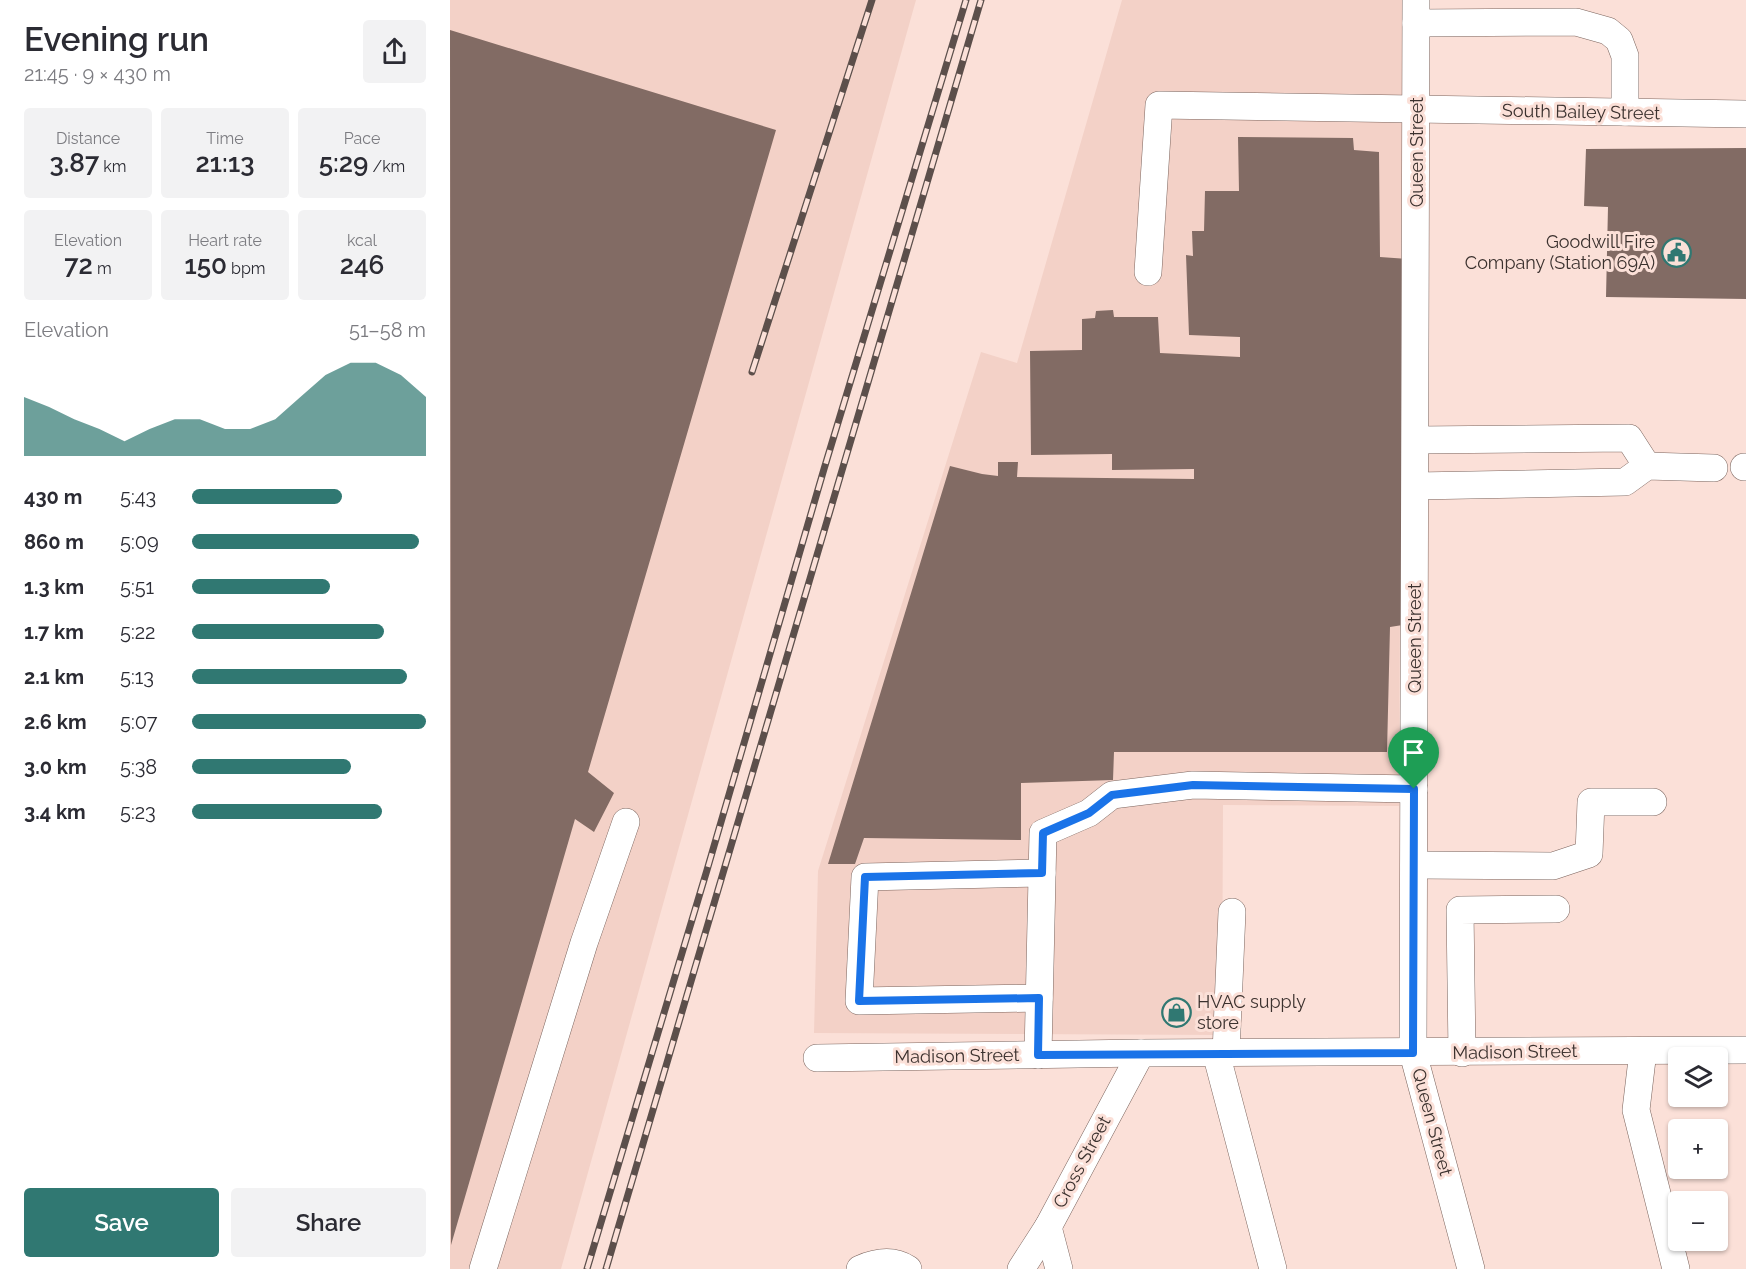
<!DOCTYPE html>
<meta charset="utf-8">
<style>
:root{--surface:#fff;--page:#f2f2f3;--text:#2b2b33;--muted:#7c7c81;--accent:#307872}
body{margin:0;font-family:Raleway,sans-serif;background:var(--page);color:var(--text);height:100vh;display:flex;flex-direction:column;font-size:22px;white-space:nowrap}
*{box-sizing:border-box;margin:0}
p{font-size:20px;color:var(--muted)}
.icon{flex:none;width:33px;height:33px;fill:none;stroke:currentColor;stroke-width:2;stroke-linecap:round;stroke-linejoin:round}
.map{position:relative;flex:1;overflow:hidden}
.sheet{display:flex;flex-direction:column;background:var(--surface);width:450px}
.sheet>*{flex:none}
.controls{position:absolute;left:1218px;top:1047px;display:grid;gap:12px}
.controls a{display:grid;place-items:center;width:60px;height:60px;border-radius:6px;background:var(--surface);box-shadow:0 2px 4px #0004;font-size:30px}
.pin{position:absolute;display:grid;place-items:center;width:51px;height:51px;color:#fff;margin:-62px -26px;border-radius:50% 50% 50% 0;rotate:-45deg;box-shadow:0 0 6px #0007}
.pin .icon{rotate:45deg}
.round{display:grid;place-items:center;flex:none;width:63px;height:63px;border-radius:6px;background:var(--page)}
.overview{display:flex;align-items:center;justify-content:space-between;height:102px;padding:0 24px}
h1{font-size:33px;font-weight:600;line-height:45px}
.figures{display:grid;grid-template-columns:repeat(3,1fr);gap:9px;height:102px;padding:6px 24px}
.figures div{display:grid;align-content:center;border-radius:6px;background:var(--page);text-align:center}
.figures b{font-size:26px;font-weight:600}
.figures small{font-size:16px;font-weight:400}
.figures p{font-size:16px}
.chart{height:168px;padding:12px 24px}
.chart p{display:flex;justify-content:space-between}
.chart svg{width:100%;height:108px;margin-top:6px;fill:var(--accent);opacity:.7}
.cta{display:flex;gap:12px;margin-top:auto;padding:12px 24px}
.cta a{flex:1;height:69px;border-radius:6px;background:var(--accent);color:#fff;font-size:24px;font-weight:600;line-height:69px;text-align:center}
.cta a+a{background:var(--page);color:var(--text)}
ul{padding:0 24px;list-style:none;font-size:20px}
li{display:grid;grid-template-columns:96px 72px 1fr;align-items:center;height:45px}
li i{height:15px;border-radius:8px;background:var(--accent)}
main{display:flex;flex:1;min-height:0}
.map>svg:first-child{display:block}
.built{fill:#f3d1c7}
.building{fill:#826b64}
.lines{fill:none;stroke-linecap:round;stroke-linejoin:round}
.minor-casing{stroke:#7c655e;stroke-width:28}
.minor{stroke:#fff;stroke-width:27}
.rail-casing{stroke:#5c4f4b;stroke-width:7}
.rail{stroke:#fbe0d8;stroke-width:4.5;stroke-dasharray:14;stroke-linecap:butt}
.route-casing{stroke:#fff;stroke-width:12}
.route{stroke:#1a73e8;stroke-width:8}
.labels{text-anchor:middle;stroke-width:6;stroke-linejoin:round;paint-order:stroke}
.street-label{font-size:18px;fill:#3b312e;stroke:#fbe0d8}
.poi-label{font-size:18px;fill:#3b312e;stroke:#fbe0d8;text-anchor:end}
</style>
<main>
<section class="sheet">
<div class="overview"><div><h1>Evening run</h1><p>21:45 · 9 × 430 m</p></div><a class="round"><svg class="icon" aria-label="share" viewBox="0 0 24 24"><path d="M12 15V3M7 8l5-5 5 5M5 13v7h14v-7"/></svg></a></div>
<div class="figures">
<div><p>Distance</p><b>3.87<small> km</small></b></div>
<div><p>Time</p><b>21:13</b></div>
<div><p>Pace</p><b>5:29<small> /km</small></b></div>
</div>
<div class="figures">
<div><p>Elevation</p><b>72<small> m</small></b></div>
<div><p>Heart rate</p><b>150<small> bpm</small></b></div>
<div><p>kcal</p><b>246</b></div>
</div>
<div class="chart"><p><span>Elevation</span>51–58 m</p>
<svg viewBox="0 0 160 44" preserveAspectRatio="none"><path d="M0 44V20L10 24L20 29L30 33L40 38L50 33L60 29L70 29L80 33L90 33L100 29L110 20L120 11L130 6L140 6L150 11L160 20V44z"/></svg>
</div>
<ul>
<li><b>430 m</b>5:43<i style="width:64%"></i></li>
<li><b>860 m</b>5:09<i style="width:97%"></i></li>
<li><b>1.3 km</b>5:51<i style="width:59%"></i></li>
<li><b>1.7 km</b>5:22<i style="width:82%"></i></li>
<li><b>2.1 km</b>5:13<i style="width:92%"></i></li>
<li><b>2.6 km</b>5:07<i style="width:100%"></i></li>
<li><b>3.0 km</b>5:38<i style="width:68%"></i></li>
<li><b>3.4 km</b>5:23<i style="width:81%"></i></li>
</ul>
<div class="cta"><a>Save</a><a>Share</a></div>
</section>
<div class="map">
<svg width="1296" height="1269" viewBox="0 0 1296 1269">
<rect width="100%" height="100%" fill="#fbe0d8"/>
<g class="built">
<path d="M0,0H466L111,1269H0Z"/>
<path d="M672,0H953L949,806L773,805L772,1035L364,1033L368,871L531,352L567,363Z"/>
</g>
<g class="building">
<path d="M0,30L326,130L138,772L164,793L144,832L125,819L1,1245Z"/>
<path d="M788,137L903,138L904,150L929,152L930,257L958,259L959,624L940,627L937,752H664L663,780L571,783V840L414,838L405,864H378L500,466L532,474L548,476V462H568L567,477L744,479V469L662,470V454L581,455L580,351L632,350V319L645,318L646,311L663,310L664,317H708L710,353L790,357V337L739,335L736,255L743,256L742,231H754L755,191H789Z"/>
<path d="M1296,148V299L1156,297L1158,207L1134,206L1136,149Z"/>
</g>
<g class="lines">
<defs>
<g id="minor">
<path d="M966,0L963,1053L1021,1269"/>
<path d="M966,23L1126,22L1158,31L1169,40L1175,56V112"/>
<path d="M698,272L709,105L1296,114"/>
<path d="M966,440L1179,438L1197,466"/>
<path d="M1294,467H1296"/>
<path d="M966,486L1175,482L1197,466L1264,468"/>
<path d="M964,865L1103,866L1139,854L1141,802H1203"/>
<path d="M589,998L409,1001L415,877L592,873"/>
<path d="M1193,1051L1186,1110L1226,1269"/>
<path d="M766,1053L823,1269"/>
<path d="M776,1053L782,912"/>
<path d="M1012,1053L1010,910L1106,909"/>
<path d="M588,1055L593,833L639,813L662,795L743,785L964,789"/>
<path d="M367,1058L691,1053L1296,1050"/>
<path d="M598,1227L609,1269"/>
<path d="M33,1269L134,943L176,822"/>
<path d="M410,1269C426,1262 443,1259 458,1269"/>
<path d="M571,1269L598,1227L691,1053"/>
</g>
</defs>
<use href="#minor" class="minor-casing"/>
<use href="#minor" class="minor"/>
<defs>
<g id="rail">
<path d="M302,372L422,0"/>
<path d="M137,1269L257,870L374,469L516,0"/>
<path d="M156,1269L531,0"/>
</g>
</defs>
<use href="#rail" class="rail-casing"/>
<use href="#rail" class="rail"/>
</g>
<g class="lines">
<defs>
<path id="route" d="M743,785L964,789L963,1053L588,1055L589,998L409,1001L415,877L592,873L593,833L639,813L662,795Z"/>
</defs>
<use href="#route" class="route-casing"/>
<use href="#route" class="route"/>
</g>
<defs>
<symbol id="civic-ring" viewBox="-11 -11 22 22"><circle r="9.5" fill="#fbe0d8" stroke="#307872" stroke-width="1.5"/><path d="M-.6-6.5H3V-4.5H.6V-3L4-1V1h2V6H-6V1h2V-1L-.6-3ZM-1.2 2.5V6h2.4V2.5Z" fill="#307872"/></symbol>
<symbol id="shop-ring" viewBox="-11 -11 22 22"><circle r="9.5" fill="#fbe0d8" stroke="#307872" stroke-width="1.5"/><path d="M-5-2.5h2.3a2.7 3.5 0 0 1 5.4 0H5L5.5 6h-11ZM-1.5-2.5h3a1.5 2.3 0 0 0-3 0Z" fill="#307872"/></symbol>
</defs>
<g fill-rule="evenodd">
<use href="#civic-ring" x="1210" y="236" width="33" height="33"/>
<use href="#shop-ring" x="710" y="996" width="33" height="33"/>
</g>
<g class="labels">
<g class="street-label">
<text transform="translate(1131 112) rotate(1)" y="6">South Bailey Street</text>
<text transform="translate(967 152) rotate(-90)" y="6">Queen Street</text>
<text transform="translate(965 638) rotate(-90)" y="6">Queen Street</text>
<text transform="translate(1065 1052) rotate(-1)" y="6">Madison Street</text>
<text transform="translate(507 1056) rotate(-1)" y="6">Madison Street</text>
<text transform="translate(982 1122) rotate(75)" y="6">Queen Street</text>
<text transform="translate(632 1162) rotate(-62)" y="6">Cross Street</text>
</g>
<g class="poi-label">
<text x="1205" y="248">Goodwill Fire<tspan x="1205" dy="21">Company (Station 69A)</tspan></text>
<text x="747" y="1008" text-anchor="start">HVAC supply<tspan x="747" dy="21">store</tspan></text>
</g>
</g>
</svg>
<div class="controls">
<a><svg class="icon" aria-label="layers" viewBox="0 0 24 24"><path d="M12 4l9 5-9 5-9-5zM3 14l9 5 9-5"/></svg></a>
<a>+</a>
<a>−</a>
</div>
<div class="pin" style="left:964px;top:789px;background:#1e9e55"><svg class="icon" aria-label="arrive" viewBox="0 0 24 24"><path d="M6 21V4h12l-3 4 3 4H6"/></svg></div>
</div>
</main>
